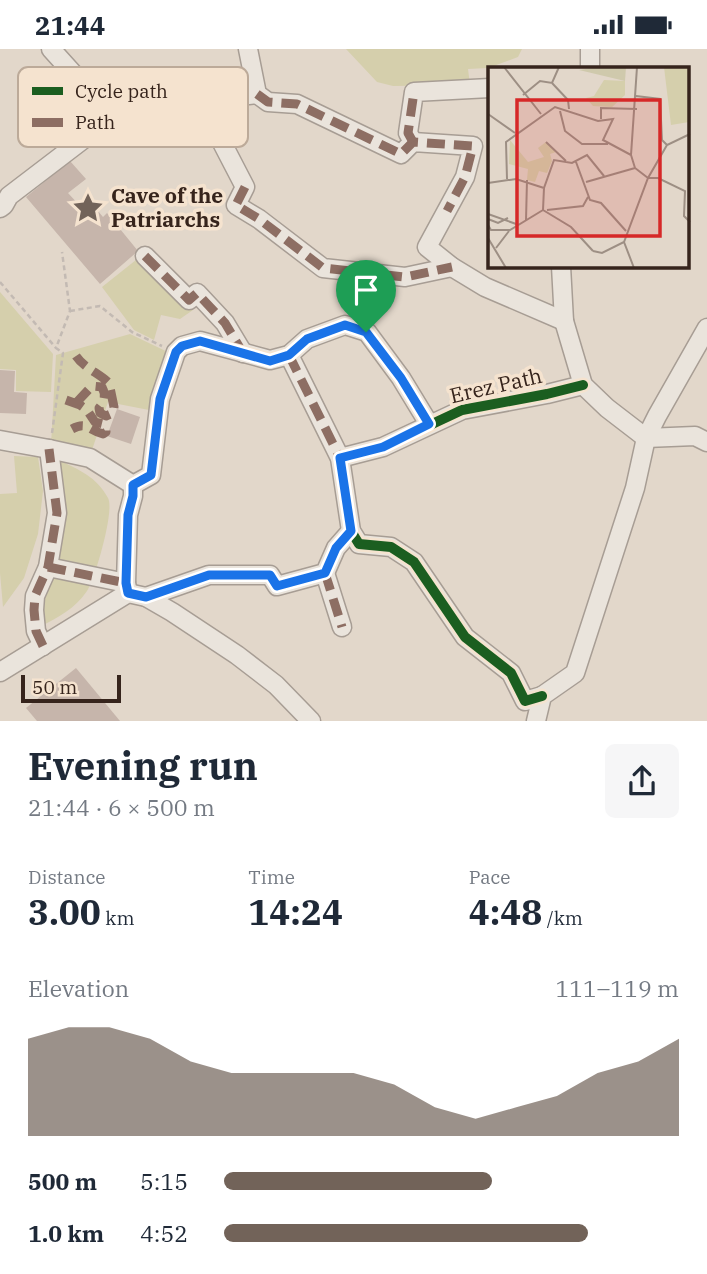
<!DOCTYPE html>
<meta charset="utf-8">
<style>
:root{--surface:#fff;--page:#f6f6f7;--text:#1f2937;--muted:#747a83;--accent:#726359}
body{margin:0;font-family:"IBM Plex Serif",serif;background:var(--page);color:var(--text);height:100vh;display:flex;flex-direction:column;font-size:26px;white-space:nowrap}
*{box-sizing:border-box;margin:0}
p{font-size:23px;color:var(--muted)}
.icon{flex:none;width:38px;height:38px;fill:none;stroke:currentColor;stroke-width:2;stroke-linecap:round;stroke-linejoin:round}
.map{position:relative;height:672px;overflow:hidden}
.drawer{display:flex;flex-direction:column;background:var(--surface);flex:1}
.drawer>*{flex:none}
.scale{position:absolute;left:21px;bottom:18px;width:100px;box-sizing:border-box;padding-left:7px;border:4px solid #36241c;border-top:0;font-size:19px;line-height:24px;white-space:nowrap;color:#36241c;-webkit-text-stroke:5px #f5e3cf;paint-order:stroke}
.pin{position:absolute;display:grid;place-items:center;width:60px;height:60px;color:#fff;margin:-72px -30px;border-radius:50% 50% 50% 0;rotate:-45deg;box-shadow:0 0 7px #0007}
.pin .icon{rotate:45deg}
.round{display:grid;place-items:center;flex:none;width:74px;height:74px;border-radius:10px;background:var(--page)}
.overview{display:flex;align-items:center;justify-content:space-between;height:119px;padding:0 28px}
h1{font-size:38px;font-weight:700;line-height:52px}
.stats{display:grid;grid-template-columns:repeat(3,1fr);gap:10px;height:119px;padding:7px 28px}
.stats div{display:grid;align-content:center}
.stats b{font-size:35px;font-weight:700}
.stats small{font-size:19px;font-weight:400}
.stats p{font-size:19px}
.chart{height:196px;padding:14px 28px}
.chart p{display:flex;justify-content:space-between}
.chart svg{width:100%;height:126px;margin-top:7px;fill:var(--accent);opacity:.7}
ul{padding:0 28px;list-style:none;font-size:23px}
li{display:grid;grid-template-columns:112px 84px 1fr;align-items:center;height:52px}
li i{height:18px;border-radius:9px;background:var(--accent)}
.status{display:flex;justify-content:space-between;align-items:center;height:49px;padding:0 35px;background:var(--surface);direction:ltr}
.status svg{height:19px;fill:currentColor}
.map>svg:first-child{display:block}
.green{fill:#d5cfac}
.building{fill:#c6b5ab}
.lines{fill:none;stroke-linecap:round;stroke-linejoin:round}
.minor-casing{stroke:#a79d94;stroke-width:21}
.path{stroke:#c3bab3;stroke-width:2.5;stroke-dasharray:5 3.5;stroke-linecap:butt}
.minor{stroke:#eae4dc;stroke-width:18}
.quiet{stroke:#8d6e63;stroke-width:9;stroke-dasharray:18 9;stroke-linecap:butt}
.cycleway-casing{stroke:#f5e3cf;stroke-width:15}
.cycleway{stroke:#1b5e20;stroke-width:10}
.route-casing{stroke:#fff;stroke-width:14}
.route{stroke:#1a73e8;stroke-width:9}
.labels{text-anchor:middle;stroke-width:7;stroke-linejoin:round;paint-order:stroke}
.poi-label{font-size:21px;font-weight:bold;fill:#36241c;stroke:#f5e3cf;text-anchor:start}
.street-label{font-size:21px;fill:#36241c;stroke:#f5e3cf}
.inset-road{fill:none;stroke:#9d8f84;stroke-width:2}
.view{fill:#d62828;fill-opacity:0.15;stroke:#d62828;stroke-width:3.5}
.inset-edge{fill:none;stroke:#36241c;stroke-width:3.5}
.key{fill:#f5e3cf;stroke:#bcaa99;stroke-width:2}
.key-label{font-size:19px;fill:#36241c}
</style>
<div class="status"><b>21:44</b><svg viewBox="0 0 49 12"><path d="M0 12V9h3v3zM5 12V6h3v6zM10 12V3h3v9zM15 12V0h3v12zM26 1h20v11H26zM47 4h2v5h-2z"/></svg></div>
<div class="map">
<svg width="707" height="672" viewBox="0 0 707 672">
<rect width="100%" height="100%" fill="#e2d7ca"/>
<g class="green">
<path d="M346,0H522L518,8L488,19L468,20L470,36L393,37L377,33Z"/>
<path d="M141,207L193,261L180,270L161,266L154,291L134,281L102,238Z"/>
<path d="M0,243L53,305L51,343L16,342V321L0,320Z"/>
<path d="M130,285L174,306L157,351L149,361L108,353L90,407L51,396L56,306Z"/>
<path d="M14,407L38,408L43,442L38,485L24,529L3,558L0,524V445L17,444Z"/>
<path d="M58,411C78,420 97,428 108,449C115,461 95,530 87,542C75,560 58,568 40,578L36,560L52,533L64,483L66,455Z"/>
</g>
<g class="building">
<path d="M70,112L86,130L68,144L80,157L88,150L103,168L107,164L138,202L100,235L26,148Z"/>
<path d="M0,321L15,322L14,343L27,344L26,365L0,364Z"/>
<path d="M117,360L140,368L131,395L107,387Z"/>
<path d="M76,619L120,672H37L26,659Z"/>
</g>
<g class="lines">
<defs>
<g id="minor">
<path d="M51,0L116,72"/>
<path d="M248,0L257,45L268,53L297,55L401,105L413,93L473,97L465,128L427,198L452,218L485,238L564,272"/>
<path d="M590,0V19"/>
<path d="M213,57L217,84L245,138L236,156L259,170L323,219L405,228L452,218"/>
<path d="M413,93L408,84L414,43L490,39"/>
<path d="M0,159L4,156L9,147L102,76L116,72L159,46L186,36L213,57L231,48L257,45"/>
<path d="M145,207L189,251L197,244L225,274L243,304"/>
<path d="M561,217L564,272L583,336L607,359L646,389"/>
<path d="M289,306L340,409L351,482L359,495L391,498L414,513L465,588L511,624L525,652L542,647"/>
<path d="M646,389L695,387L707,393"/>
<path d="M0,391L49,400L90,409L133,436"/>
<path d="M340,409L383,398L462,361L547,345L583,336"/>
<path d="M133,436L151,426L160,350L176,303L182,297L200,292L270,311L289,306L307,290L345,276L367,283L401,329L429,375"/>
<path d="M48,518L126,534"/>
<path d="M325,524L342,578"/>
<path d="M128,544L126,534L128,466L133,447V436"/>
<path d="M146,548L209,526H270L277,537L325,524L336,499L351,482"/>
<path d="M43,597L36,582L34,561L35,547L48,518L57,464L49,400"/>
<path d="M0,623L128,544L146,548L172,563L237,606L276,636L311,672"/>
<path d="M536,672L542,647L575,624L635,439L646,389L657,367L707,279"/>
</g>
</defs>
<use href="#minor" class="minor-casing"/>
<g class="path">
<path d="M0,233L56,299"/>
<path d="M70,262L100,257L132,283L162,297"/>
<path d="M52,384L63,304L56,299L70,262L62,203"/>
</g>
<use href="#minor" class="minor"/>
<g class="quiet">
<path d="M257,45L268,53L297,55L401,105L413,93L473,97L465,128L447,162"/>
<path d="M413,93L408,84L414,43"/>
<path d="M245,138L236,156L259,170L323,219L405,228L452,218"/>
<path d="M145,207L189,251L197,244L225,274L243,304"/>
<path d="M289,306L340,409"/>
<path d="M66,351L80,356L87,361L95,373L103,375L106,378V383L103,385C88,381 87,372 72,380"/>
<path d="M76,354L92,337L102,338C106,346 105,352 99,359L100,364L106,367L113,364L114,358L109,334C99,324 84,319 76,307"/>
<path d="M48,518L126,534"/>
<path d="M325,524L342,578"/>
<path d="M244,526H270L277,537L325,524L336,499L351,482"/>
<path d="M43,597L36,582L34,561L35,547L48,518L57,464L49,400"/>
</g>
<defs>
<g id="cycleway">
<path d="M133,436L151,426L160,350L176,303L182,297L200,292L270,311L289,306L307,290L345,276L367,283L401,329L429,375"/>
<path d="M542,647L525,652L511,624L465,588L414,513L391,498L359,495L351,482L340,409L383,398L462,361L547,345L583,336"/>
</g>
</defs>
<use href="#cycleway" class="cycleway-casing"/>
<use href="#cycleway" class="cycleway"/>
</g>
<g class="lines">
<defs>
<path id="route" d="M345,276L366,283L401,329L429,375L383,398L340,409L351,482L336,499L325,524L277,537L270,526H209L146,548L128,544L126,534L128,466L133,447V436L151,426L160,350L176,303L182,297L200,292L270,312L289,306L307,290Z"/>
</defs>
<use href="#route" class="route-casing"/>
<use href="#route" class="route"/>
</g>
<defs>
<symbol id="sight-bare" viewBox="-9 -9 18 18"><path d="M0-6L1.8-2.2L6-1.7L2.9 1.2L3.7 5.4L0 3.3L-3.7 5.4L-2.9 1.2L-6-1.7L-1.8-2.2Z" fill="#726359" stroke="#f5e3cf" stroke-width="2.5" paint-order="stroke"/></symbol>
</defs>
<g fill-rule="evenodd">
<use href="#sight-bare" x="66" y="137" width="44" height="44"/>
</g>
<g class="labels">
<g class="poi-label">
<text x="111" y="154">Cave of the<tspan x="111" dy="24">Patriarchs</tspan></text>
</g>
<g class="street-label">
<text transform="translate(496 337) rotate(-13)" y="7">Erez Path</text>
</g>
</g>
<g transform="translate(488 18)">
<rect width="201" height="201" fill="#e2d7ca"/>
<path d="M176,0H201V55L183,58ZM116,13L137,14V28L124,40L105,39L98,31L106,29ZM22,73L40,95L56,90L50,81L58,75L68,85L62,87L64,94L59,106L51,104L47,115L39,113L40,102L21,97Z" fill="#d5cfac"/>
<path d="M138,0L137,14L91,3L112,0Z" fill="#cfc9ac"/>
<path class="inset-road" d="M16,0L53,47M149,0L143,88L147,101L160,111M64,16L80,33L81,42M35,28L52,14L64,16L71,0M148,29L172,32L174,73L179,78M72,44L77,64L94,77H120M0,47L27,66M113,52V41L149,42M58,75L78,94M88,95L102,133L113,136L138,164M160,111H170L197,124L196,149L202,155M19,112L18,75L67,40L110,54L125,52L115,73L143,88M98,115L147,101M0,116L28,112L56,121M55,143L56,121L66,93L84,96L99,88L116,109M55,143L83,160L105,184M59,143L95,139L100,130M0,147L31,158M0,152L10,156L20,151M38,153L39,113M0,158L3,163H22L55,143M0,171L18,201M136,175L146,201M8,181L21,164M105,184L114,186L136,175L160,111L179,78L202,67"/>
<path class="view" d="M29,33H172V169H29Z"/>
<rect width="201" height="201" class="inset-edge"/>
</g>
<rect x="18" y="18" width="230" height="80" rx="10" class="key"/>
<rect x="32" y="38" width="31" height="8" fill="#1b5e20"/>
<rect x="32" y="69" width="31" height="9" fill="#8d6e63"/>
<g class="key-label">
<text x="75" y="49">Cycle path</text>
<text x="75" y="80">Path</text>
</g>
</svg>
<div class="scale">50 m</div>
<div class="pin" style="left:366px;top:283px;background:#1e9e55"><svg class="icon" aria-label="arrive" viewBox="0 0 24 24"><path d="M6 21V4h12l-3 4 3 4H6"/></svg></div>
</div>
<section class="drawer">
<div class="overview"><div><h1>Evening run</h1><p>21:44 · 6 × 500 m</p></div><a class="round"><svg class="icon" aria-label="share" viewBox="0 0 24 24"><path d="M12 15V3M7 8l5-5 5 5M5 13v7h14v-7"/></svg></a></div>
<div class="stats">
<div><p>Distance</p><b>3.00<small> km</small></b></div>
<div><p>Time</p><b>14:24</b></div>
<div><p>Pace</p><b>4:48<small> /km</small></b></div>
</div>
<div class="chart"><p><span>Elevation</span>111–119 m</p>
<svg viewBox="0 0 160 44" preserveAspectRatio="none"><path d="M0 44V10L10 6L20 6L30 10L40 18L50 22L60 22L70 22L80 22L90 26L100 34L110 38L120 34L130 30L140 22L150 18L160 10V44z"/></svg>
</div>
<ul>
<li><b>500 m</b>5:15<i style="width:59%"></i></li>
<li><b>1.0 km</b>4:52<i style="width:80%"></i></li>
</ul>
</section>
